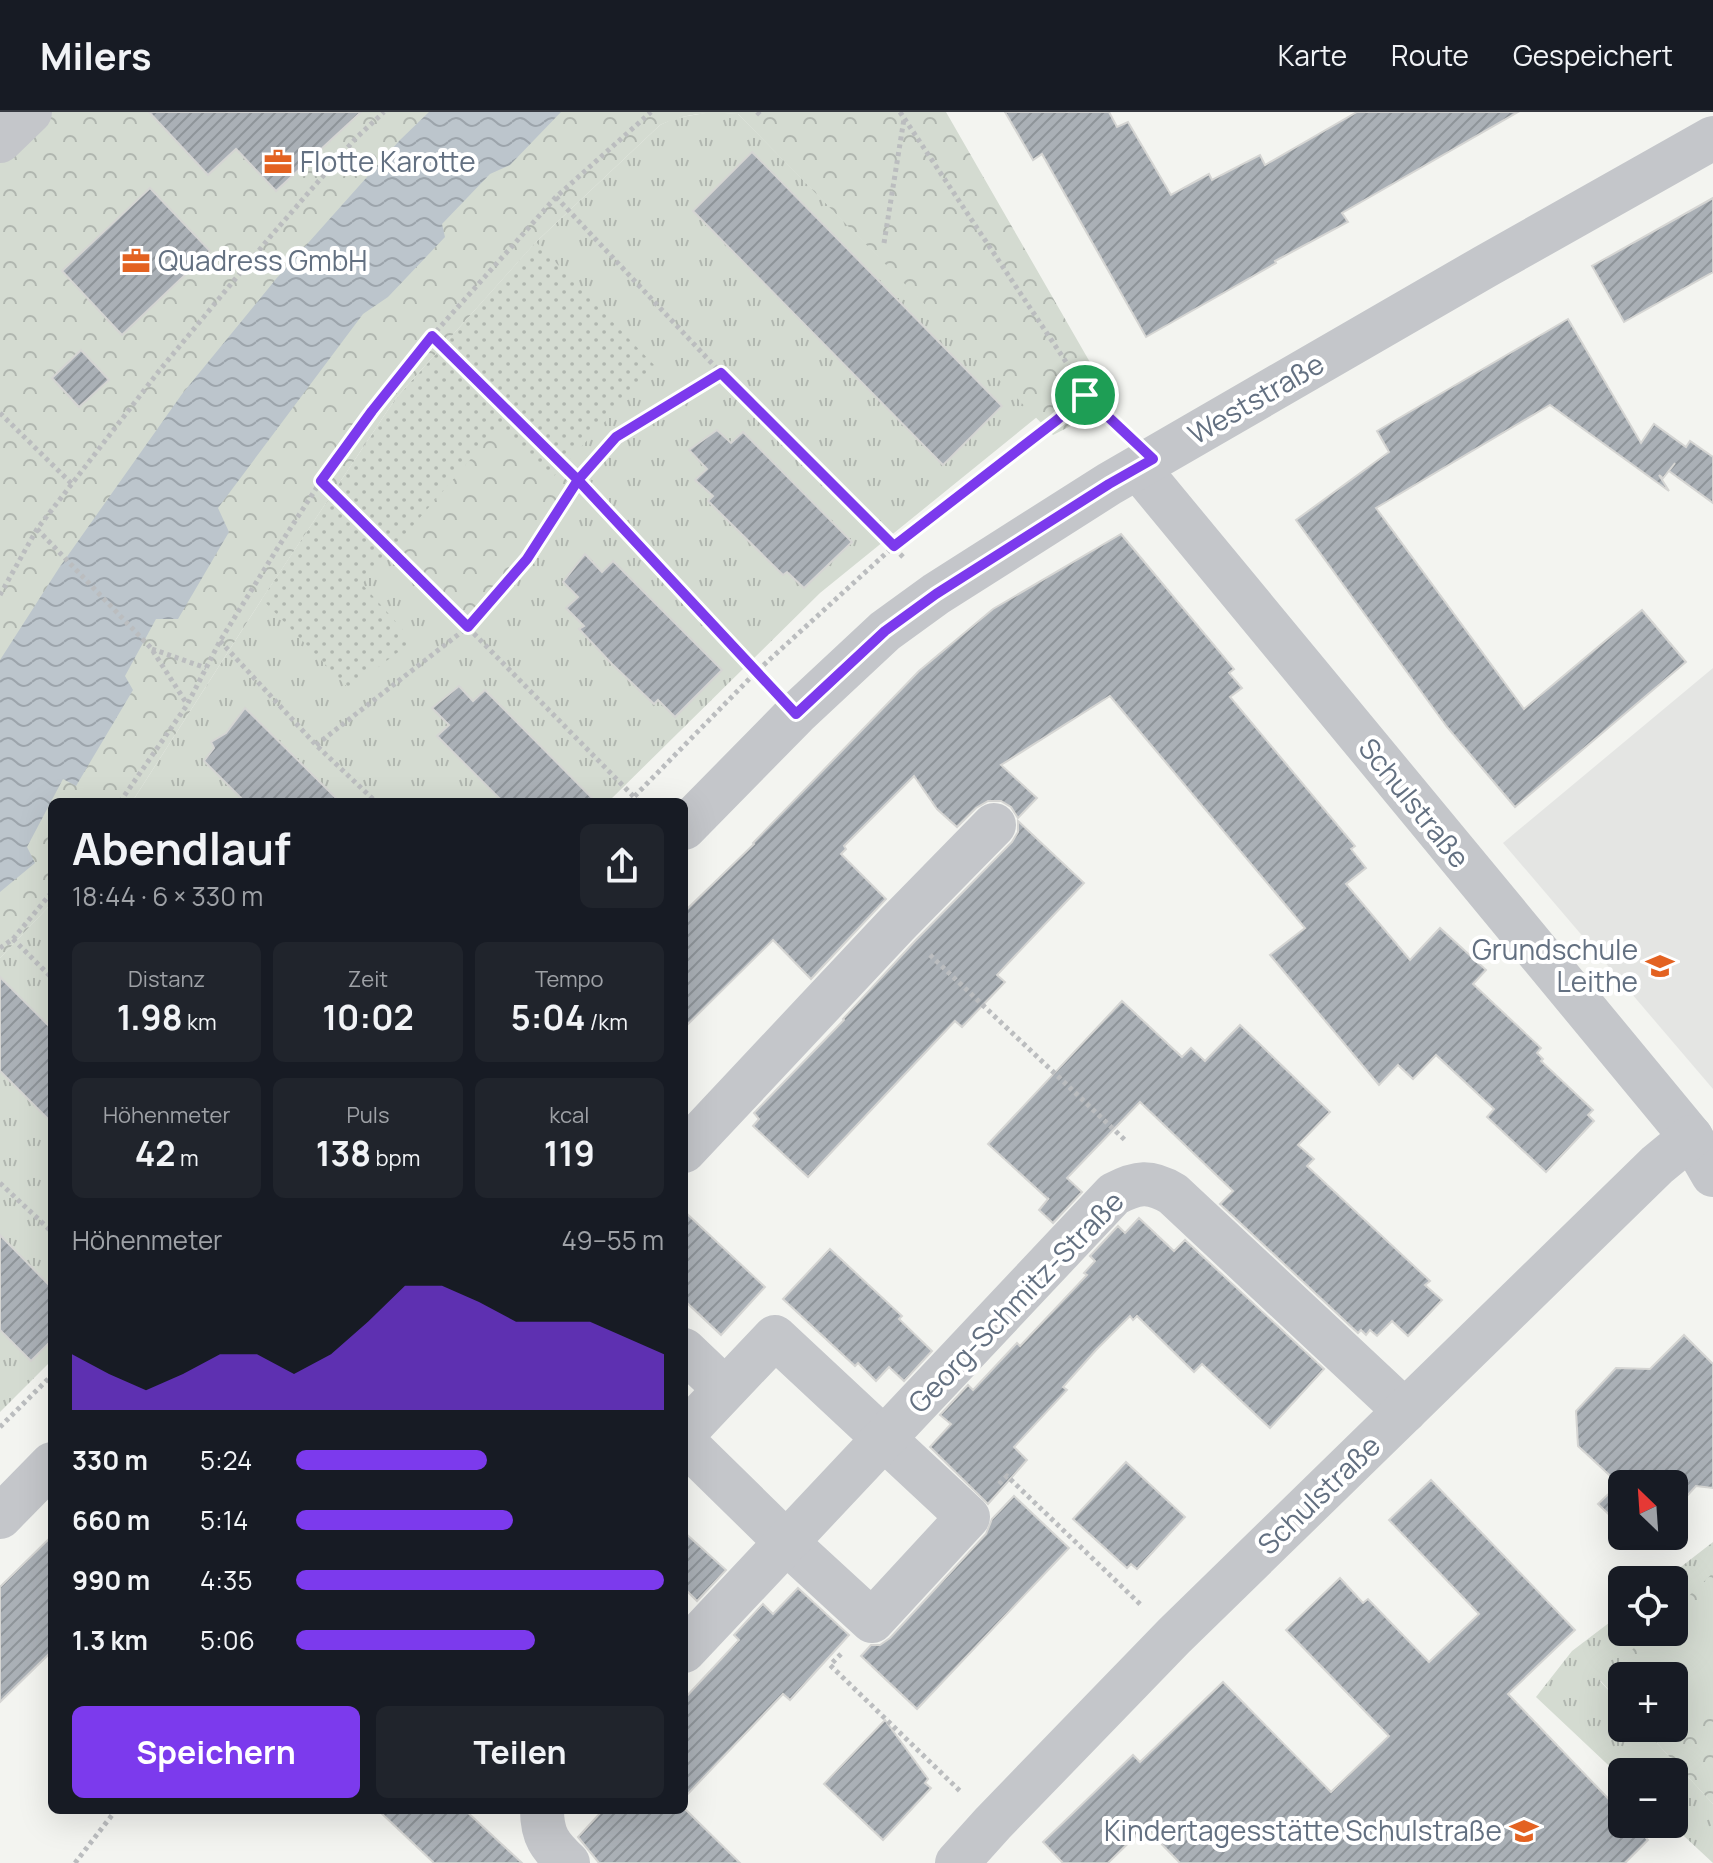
<!DOCTYPE html>
<html lang="de">
<meta charset="utf-8">
<style>
:root{--surface:#171b24;--page:#20242c;--text:#f1f3f6;--muted:#9ea1a6;--line:#363941;--accent:#7c3aed}
body{margin:0;font-family:Manrope,sans-serif;background:var(--page);color:var(--text);height:100vh;display:flex;flex-direction:column;font-size:30px;white-space:nowrap}
*{box-sizing:border-box;margin:0}
p{font-size:26px;color:var(--muted)}
.icon{flex:none;width:44px;height:44px;fill:none;stroke:currentColor;stroke-width:2;stroke-linecap:round;stroke-linejoin:round}
.map{position:relative;flex:1;overflow:hidden}
.drawer{position:absolute;left:48px;top:686px;width:640px;height:1016px;display:flex;flex-direction:column;background:var(--surface);border-radius:12px;box-shadow:0 8px 32px #0002}
.drawer>*{flex:none}
.needle{width:52px;rotate:335deg}
.fabs{position:absolute;left:1608px;top:1358px;display:grid;gap:16px}
.fabs a{display:grid;place-items:center;width:80px;height:80px;border-radius:12px;background:var(--surface);box-shadow:0 8px 32px #0002;font-size:40px}
.pin{position:absolute;display:grid;place-items:center;width:68px;height:68px;color:#fff;margin:-34px;border:4px solid #fff;border-radius:50%;box-shadow:0 2px 8px #0007}
.round{display:grid;place-items:center;flex:none;width:84px;height:84px;border-radius:12px;background:var(--page)}
.head{display:flex;align-items:center;justify-content:space-between;height:136px;padding:0 24px}
h1{font-size:44px;font-weight:700;line-height:60px}
.metrics{display:grid;grid-template-columns:repeat(3,1fr);gap:12px;height:136px;padding:8px 24px}
.metrics div{display:grid;align-content:center;border-radius:12px;background:var(--page);text-align:center}
.metrics b{font-size:34px;font-weight:700}
.metrics small{font-size:22px;font-weight:400}
.metrics p{font-size:22px}
.chart{height:224px;padding:16px 24px}
.chart p{display:flex;justify-content:space-between}
.chart svg{width:100%;height:144px;margin-top:8px;fill:var(--accent);opacity:.7}
.button{display:flex;gap:16px;margin-top:auto;padding:16px 24px}
.button a{flex:1;height:92px;border-radius:12px;background:var(--accent);color:#fff;font-size:32px;font-weight:700;line-height:92px;text-align:center}
.button a+a{background:var(--page);color:var(--text)}
ul{padding:0 24px;list-style:none;font-size:26px}
li{display:grid;grid-template-columns:128px 96px 1fr;align-items:center;height:60px}
li i{height:20px;border-radius:10px;background:var(--accent)}
header{display:flex;align-items:center;gap:48px;box-sizing:border-box;height:112px;padding:0 40px;background:var(--surface);border-bottom:2px solid var(--line)}
header strong{font-size:38px}
nav{display:flex;gap:44px;margin-inline-start:auto;font-size:28px}
.map>svg:first-child{display:block}
.built{fill:#e4e5e3}
.grass{fill:url(#grass-tufts)}
.park{fill:url(#park-crowns)}
.garden{fill:url(#garden-dots)}
.pitch{fill:#d4dbd1}
.water{fill:url(#water-waves)}
.building{fill:url(#building-hatch);stroke:#d5d5d3;stroke-width:2}
.lines{fill:none;stroke-linecap:round;stroke-linejoin:round}
.path{stroke:#bbbdbf;stroke-width:5;stroke-dasharray:4 4;stroke-linecap:butt}
.minor{stroke:#c4c6ca;stroke-width:44}
.route-casing{stroke:#fff;stroke-width:16}
.route{stroke:#7c3aed;stroke-width:10}
.labels{text-anchor:middle;stroke-width:8;stroke-linejoin:round;paint-order:stroke}
.poi-label{font-size:28px;fill:#637081;stroke:#fff;text-anchor:start}
.street-label{font-size:28px;fill:#637081;stroke:#fff}
</style>
<header>
<strong>Milers</strong>
<nav><a>Karte</a><a>Route</a><a>Gespeichert</a></nav>
</header>
<div class="map">
<svg width="1713" height="1751" viewBox="0 0 1713 1751">
<defs>
<pattern id="grass-tufts" width="24" height="20" patternUnits="userSpaceOnUse" patternTransform="scale(2)"><rect width="24" height="20" fill="#d4dbd1"/><path d="M3 7l-1-3M5 7V3M7 7l1-3M15 17l-1-3M17 17v-4M19 17l1-3" fill="none" stroke="#b0b6af"/></pattern>
<pattern id="park-crowns" width="20" height="18" patternUnits="userSpaceOnUse" patternTransform="scale(2)"><rect width="20" height="18" fill="#d4dbd1"/><path d="M2 6a3 3 0 1 1 6 0M12 15a3 3 0 1 1 6 0" fill="none" stroke="#b0b6af"/></pattern>
<pattern id="garden-dots" width="8" height="8" patternUnits="userSpaceOnUse" patternTransform="scale(2)"><rect width="8" height="8" fill="#d4dbd1"/><path d="M2 2h.1M6 6h.1" fill="none" stroke="#b0b6af" stroke-width="1.8" stroke-linecap="round"/></pattern>
<pattern id="water-waves" width="16" height="10" patternUnits="userSpaceOnUse" patternTransform="scale(2)"><rect width="16" height="10" fill="#bcc5cc"/><path d="M0 5q4-4 8 0t8 0" fill="none" stroke="#9ca4ab"/></pattern>
<pattern id="building-hatch" width="6" height="6" patternUnits="userSpaceOnUse" patternTransform="scale(2)"><rect width="6" height="6" fill="#aab0b6"/><path d="M-1 1l2-2M0 6l6-6M5 7l2-2" fill="none" stroke="#8e9499"/></pattern>
</defs>
<rect width="100%" height="100%" fill="#f3f4f0"/>
<path class="built" d="M1713,556V977L1503,731Z"/>
<g class="grass">
<path d="M712,0L738,2L1037,305L820,481L608,690H132L262,487L396,286L536,130L660,13L675,6Z"/>
<path d="M52,791V1248L0,1300V846Z"/>
<path d="M1713,1430V1479L1674,1510V1468H1664Z"/>
<path d="M1622,1501V1520H1661L1600,1569L1622,1593V1616H1643L1713,1692V1751L1671,1712H1674V1660H1622V1666L1536,1585L1572,1539Z"/>
</g>
<g class="park">
<path d="M0,0H946L1114,292L1053,323L738,2C711,0 684,1 660,13L536,130L396,286L262,487L132,690H52V791L0,846Z"/>
<path d="M497,316L553,364L561,355L578,368L527,447L468,515L392,438Z"/>
<path d="M1713,1461V1692L1643,1616H1674V1564H1622V1593L1600,1568L1651,1520H1674V1498Z"/>
</g>
<path class="garden" d="M536,130L656,255L554,364L497,317L362,472L413,529L349,577L262,487L396,287Z"/>
<path class="pitch" d="M1713,1472V1593L1673,1633L1656,1616H1674V1564H1622V1582L1612,1572L1664,1520H1674V1510Z"/>
<path class="water" d="M429,0H561L510,53L490,62L442,112L445,125L388,185L363,202L218,396L229,420L178,507H156L125,564L133,578L76,674L63,667L27,735L35,751L0,780V548L59,456L182,282L276,167L400,28Z"/>
<g class="building">
<path d="M149,0H361L276,79L236,37L208,63Z"/>
<path d="M1005,0H1109L1117,15L1128,10L1171,83L1209,62L1212,68L1260,43L1265,53L1357,0H1518L1342,101L1348,110L1275,149L1276,151L1146,225L1042,42L1033,48Z"/>
<path d="M752,40L1002,294L943,353L693,99Z"/>
<path d="M150,76L210,139L122,223L62,159Z"/>
<path d="M1713,86V160L1624,210L1592,154Z"/>
<path d="M1568,207L1641,331L1654,312L1686,335L1690,329L1713,345V391L1669,359L1675,351L1663,366L1659,363L1669,379L1550,293L1376,396L1524,597L1642,498L1686,550L1515,695L1447,615L1296,408L1389,340L1377,319Z"/>
<path d="M81,238L109,268L79,295L52,266Z"/>
<path d="M717,318L731,331L743,320L852,430L804,476L787,460L783,463L708,389L713,384L695,368L707,357L689,338Z"/>
<path d="M1121,422L1234,557L1229,561L1242,576L1230,585L1355,734L1351,737L1366,756L1346,772L1410,848L1440,816L1486,858L1473,872L1541,936L1537,941L1543,947L1541,949L1593,998L1588,1003L1594,1009L1546,1060L1487,1005L1494,997L1436,943L1413,967L1398,953L1379,973L1270,843L1305,816L1110,584L1001,653L1037,686L1018,706L1011,695L1001,689H988L976,696L957,715L937,697L914,664L844,734L846,737L841,742L886,787L811,867L773,828L684,916V800L754,732L753,731L919,559L993,497Z"/>
<path d="M585,442L602,460L613,449L722,558L675,605L658,588L654,592L612,552L579,517L584,514L566,496L578,485L563,470Z"/>
<path d="M459,574L473,589L485,578L596,690H503L437,624L449,613L432,596Z"/>
<path d="M245,596L340,690H245L204,649L214,636L211,630L226,621Z"/>
<path d="M1018,709L1084,771L997,863L1005,870L962,915L955,909L808,1065L753,1014L759,1007L754,1001L844,908L843,907L915,829L1012,730L1018,720Z"/>
<path d="M0,865L52,917V1011L0,959Z"/>
<path d="M1122,889L1182,945L1191,936L1205,949L1240,913L1330,1000L1298,1033L1314,1047L1307,1054L1430,1169L1425,1173L1442,1188L1408,1224L1392,1209L1377,1224L1370,1218L1366,1223L1361,1218L1358,1221L1220,1092L1233,1079L1140,990L1067,1066L1082,1080L1053,1111L1039,1098L1049,1086L1048,1087L988,1032Z"/>
<path d="M684,1099L765,1175L721,1223L684,1188Z"/>
<path d="M1139,1106L1174,1139L1185,1128L1324,1257L1270,1316L1202,1252L1194,1260L1137,1204L1133,1208L1130,1204L1096,1238L1063,1275L1067,1278L1014,1335L1027,1348L988,1392L930,1335L951,1312L940,1303L968,1273L973,1278L1017,1231L1020,1234L1087,1163L1084,1161L1095,1149L1090,1144L1118,1114L1125,1121Z"/>
<path d="M0,1123L52,1176V1228L31,1249L0,1218Z"/>
<path d="M830,1137L902,1204L899,1207L932,1239L904,1269L889,1255L876,1269L858,1251L855,1254L783,1187Z"/>
<path d="M1684,1223L1713,1252V1376L1696,1374L1674,1398V1372H1622V1415L1598,1392L1619,1372L1578,1334L1576,1299L1616,1256L1650,1257Z"/>
<path d="M1126,1350L1185,1405L1137,1457L1131,1452L1127,1456L1073,1407Z"/>
<path d="M1431,1368L1575,1518L1508,1582L1622,1701V1712H1633L1648,1728L1625,1751H1180L1145,1715L1108,1751H1063L1043,1730L1133,1643L1140,1650L1223,1570L1331,1680L1389,1624L1286,1518L1340,1466L1363,1491L1368,1487L1429,1550L1479,1502L1389,1408Z"/>
<path d="M1014,1384L1069,1436L917,1597L861,1544L871,1533H880L890,1526L986,1422L992,1407Z"/>
<path d="M684,1420L726,1458L697,1489L684,1476Z"/>
<path d="M52,1424V1539L0,1590V1475Z"/>
<path d="M798,1476L849,1523L790,1588L783,1582L684,1686V1587L739,1528L734,1523L763,1492L773,1502Z"/>
<path d="M885,1608L928,1667L925,1671L931,1676L883,1728L824,1672Z"/>
<path d="M378,1698H465L522,1751H434Z"/>
<path d="M603,1698H686L740,1751H599L578,1725Z"/>
</g>
<g class="lines">
<g class="path">
<path d="M757,0L762,5"/>
<path d="M900,0L1076,265L1085,283L1117,313"/>
<path d="M556,85L721,261L905,447"/>
<path d="M884,131L904,7"/>
<path d="M432,224L578,368L764,569"/>
<path d="M0,301L72,372"/>
<path d="M321,369L392,438L639,690"/>
<path d="M37,417L151,536L187,592"/>
<path d="M0,483L37,417L159,259L270,125L356,26L384,0"/>
<path d="M220,529L316,633L376,690"/>
<path d="M152,537L206,556"/>
<path d="M316,633L468,515L527,447L578,368L616,325L721,261"/>
<path d="M120,690L187,593L220,529L277,437L321,369L372,299L432,224L556,85L651,0"/>
<path d="M629,690L756,560L894,434L1057,308L1085,283"/>
<path d="M13,827L52,866"/>
<path d="M0,836L13,827L52,780"/>
<path d="M930,843L1126,1029"/>
<path d="M0,1071L52,1120"/>
<path d="M0,1315L52,1263"/>
<path d="M999,1372L1007,1364L1141,1493"/>
<path d="M841,1542L830,1553L961,1680"/>
<path d="M75,1751L116,1698"/>
</g>
<g class="minor">
<path d="M0,29L30,0"/>
<path d="M1138,356L1691,1025L1713,1063"/>
<path d="M684,716L796,602L885,519L936,482L1109,372L1486,154L1713,26"/>
<path d="M684,1039L897,812L994,713"/>
<path d="M684,1238L725,1277"/>
<path d="M684,1321L775,1225L968,1405L872,1509L786,1430L684,1330"/>
<path d="M0,1405L52,1352"/>
<path d="M684,1539L1114,1082C1137,1070 1150,1068 1173,1082L1405,1299"/>
<path d="M542,1698C542,1724 550,1734 568,1751"/>
<path d="M957,1751L993,1711L1174,1524L1657,1053L1691,1025"/>
</g>
</g>
<g class="lines">
<defs>
<path id="route" d="M1085,283L1057,308L894,434L721,261L616,325L578,368L432,224L372,299L321,369L468,515L527,447L578,368L796,602L885,519L936,482L1109,372L1153,347L1085,283"/>
</defs>
<use href="#route" class="route-casing"/>
<use href="#route" class="route"/>
</g>
<defs>
<symbol id="office-bare" viewBox="-9 -9 18 18"><path d="M-6-3h4V-5.5h4V-3h4V5H-6ZM-1-4.5V-3h2v-1.5ZM-6 0V1H6V0Z" fill="#e36221" stroke="#fff" stroke-width="2.5" paint-order="stroke"/></symbol>
<symbol id="school-bare" viewBox="-9 -9 18 18"><path d="M0-5L7-2L0 1L-7-2ZM-4 1L0 2.5L4 1V4Q0 6-4 4Z" fill="#e36221" stroke="#fff" stroke-width="2.5" paint-order="stroke"/></symbol>
</defs>
<g fill-rule="evenodd">
<use href="#office-bare" x="258" y="30" width="40" height="40"/>
<use href="#office-bare" x="116" y="129" width="40" height="40"/>
<use href="#school-bare" x="1640" y="834" width="40" height="40"/>
<use href="#school-bare" x="1504" y="1699" width="40" height="40"/>
</g>
<g class="labels">
<g class="poi-label">
<text x="300" y="60">Flotte Karotte</text>
<text x="158" y="159">Quadress GmbH</text>
<text x="1638" y="848" text-anchor="end">Grundschule<tspan x="1638" dy="32">Leithe</tspan></text>
<text x="1502" y="1729" text-anchor="end">Kindertagesstätte Schulstraße</text>
</g>
<g class="street-label">
<text transform="translate(1256 287) rotate(-30)" y="10">Weststraße</text>
<text transform="translate(1414 691) rotate(51)" y="10">Schulstraße</text>
<text transform="translate(1016 1190) rotate(-46)" y="10">Georg-Schmitz-Straße</text>
<text transform="translate(1319 1383) rotate(-44)" y="10">Schulstraße</text>
</g>
</g>
</svg>
<div class="fabs">
<a><svg class="needle" viewBox="-14 -14 28 28"><path d="M0-13l5 13h-10z" fill="#e53935"/><path d="M0 13l5-13h-10z" fill="#9ea1a6"/></svg></a>
<a><svg class="icon" aria-label="locate" viewBox="0 0 24 24"><circle cx="12" cy="12" r="6"/><path d="M12 2v4M12 18v4M2 12h4M18 12h4"/></svg></a>
<a>+</a>
<a>−</a>
</div>
<div class="pin" style="left:1085px;top:283px;background:#1e9e55"><svg class="icon" aria-label="arrive" viewBox="0 0 24 24"><path d="M6 21V4h12l-3 4 3 4H6"/></svg></div>
<section class="drawer">
<div class="head"><div><h1>Abendlauf</h1><p>18:44 · 6 × 330 m</p></div><a class="round"><svg class="icon" aria-label="share" viewBox="0 0 24 24"><path d="M12 15V3M7 8l5-5 5 5M5 13v7h14v-7"/></svg></a></div>
<div class="metrics">
<div><p>Distanz</p><b>1.98<small> km</small></b></div>
<div><p>Zeit</p><b>10:02</b></div>
<div><p>Tempo</p><b>5:04<small> /km</small></b></div>
</div>
<div class="metrics">
<div><p>Höhenmeter</p><b>42<small> m</small></b></div>
<div><p>Puls</p><b>138<small> bpm</small></b></div>
<div><p>kcal</p><b>119</b></div>
</div>
<div class="chart"><p><span>Höhenmeter</span>49–55 m</p>
<svg viewBox="0 0 160 44" preserveAspectRatio="none"><path d="M0 44V27L10 33L20 38L30 33L40 27L50 27L60 33L70 27L80 17L90 6L100 6L110 11L120 17L130 17L140 17L150 22L160 27V44z"/></svg>
</div>
<ul>
<li><b>330 m</b>5:24<i style="width:52%"></i></li>
<li><b>660 m</b>5:14<i style="width:59%"></i></li>
<li><b>990 m</b>4:35<i style="width:100%"></i></li>
<li><b>1.3 km</b>5:06<i style="width:65%"></i></li>
</ul>
<div class="button"><a>Speichern</a><a>Teilen</a></div>
</section>
</div>
